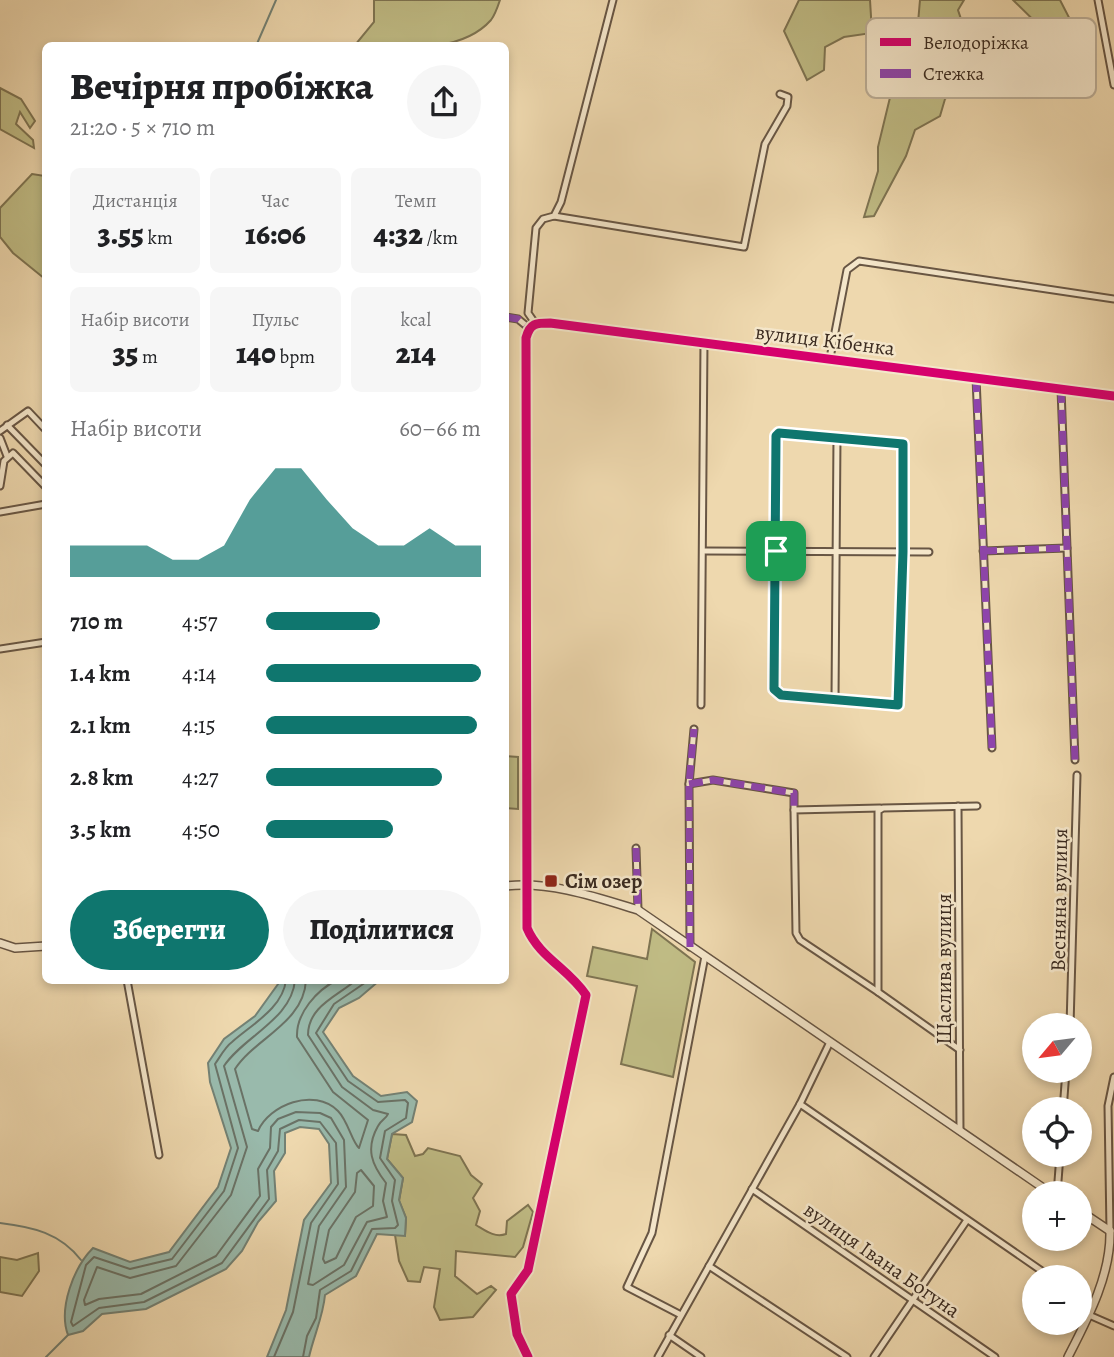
<!DOCTYPE html>
<html lang="uk">
<meta charset="utf-8">
<style>
:root{--surface:#fff;--page:#f6f6f6;--text:#202124;--muted:#757577;--accent:#0f766e}
body{margin:0;font-family:Alegreya,serif;background:var(--page);color:var(--text);height:100vh;display:flex;flex-direction:column;font-size:26px;white-space:nowrap}
*{box-sizing:border-box;margin:0}
p{font-size:23px;color:var(--muted)}
.icon{flex:none;width:38px;height:38px;fill:none;stroke:currentColor;stroke-width:2;stroke-linecap:round;stroke-linejoin:round}
.map{position:relative;flex:1;overflow:hidden}
.side{position:absolute;left:42px;top:42px;width:467px;height:942px;display:flex;flex-direction:column;background:var(--surface);border-radius:10px;box-shadow:0 4px 10px #0003}
.side>*{flex:none}
.needle{width:46px;rotate:241deg}
.tools{position:absolute;left:1022px;top:1013px;display:grid;gap:14px}
.tools a{display:grid;place-items:center;width:70px;height:70px;border-radius:50%;background:var(--surface);box-shadow:0 4px 10px #0003;font-size:35px}
.pin{position:absolute;display:grid;place-items:center;width:60px;height:60px;color:#fff;margin:-30px;border-radius:14px;box-shadow:0 4px 10px #0006}
.round{display:grid;place-items:center;flex:none;width:74px;height:74px;border-radius:37px;background:var(--page)}
.headline{display:flex;align-items:center;justify-content:space-between;height:119px;padding:0 28px}
h1{font-size:38px;font-weight:800;line-height:52px}
.metrics{display:grid;grid-template-columns:repeat(3,1fr);gap:10px;height:119px;padding:7px 28px}
.metrics div{display:grid;align-content:center;border-radius:10px;background:var(--page);text-align:center}
.metrics b{font-size:30px;font-weight:800}
.metrics small{font-size:19px;font-weight:400}
.metrics p{font-size:19px}
.chart{height:196px;padding:14px 28px}
.chart p{display:flex;justify-content:space-between}
.chart svg{width:100%;height:126px;margin-top:7px;fill:var(--accent);opacity:.7}
.action{display:flex;gap:14px;margin-top:auto;padding:14px 28px}
.action a{flex:1;height:80px;border-radius:42px;background:var(--accent);color:#fff;font-size:28px;font-weight:800;line-height:80px;text-align:center}
.action a+a{background:var(--page);color:var(--text)}
ul{padding:0 28px;list-style:none;font-size:23px}
li{display:grid;grid-template-columns:112px 84px 1fr;align-items:center;height:52px}
li i{height:18px;border-radius:9px;background:var(--accent)}
.map>svg:first-child{display:block}
.green{fill:#c0bc85;stroke:#7e7452;stroke-width:2}
.water{fill:#99baac;stroke:#738174;stroke-width:2}
.lines{fill:none;stroke-linecap:round;stroke-linejoin:round}
.shore{stroke:#6a7266;stroke-width:2}
.stream{stroke:#738174;stroke-width:2}
.minor-casing{stroke:#685644;stroke-width:9}
.tertiary-casing{stroke:#685644;stroke-width:10}
.minor{stroke:#f4e6ca;stroke-width:5}
.tertiary{stroke:#f4e6ca;stroke-width:7}
.quiet{stroke:#8e44ad;stroke-width:7;stroke-dasharray:14 7;stroke-linecap:butt}
.cycleway-casing{stroke:#f4e6ca;stroke-width:13}
.cycleway{stroke:#d6006c;stroke-width:9}
.route-casing{stroke:#fff;stroke-width:14}
.route{stroke:#0f766e;stroke-width:9}
.poi-dot{fill:#8f2418;stroke:#f4e6ca;stroke-width:2.5}
.labels{text-anchor:middle;stroke-width:5;stroke-linejoin:round;paint-order:stroke}
.street-label{font-size:21px;fill:#3b2b20;stroke:#f4e6ca}
.poi-label{font-size:21px;font-weight:bold;fill:#3b2b20;stroke:#f4e6ca;text-anchor:start}
.key{fill:#f4e6ca;stroke:#bcae97;stroke-width:2}
.key-label{font-size:19px;fill:#3b2b20}
</style>
<div class="map">
<svg width="1114" height="1357" viewBox="0 0 1114 1357">
<rect width="100%" height="100%" fill="#eed8ae"/>
<filter id="stains"><feTurbulence type="fractalNoise" baseFrequency=".00286" numOctaves="4"/><feColorMatrix values="0 0 0 0 .2 0 0 0 0 .09 0 0 0 0 .02 0 0 0 .5 -.17"/></filter>
<radialGradient id="worn" r=".72"><stop offset=".6" stop-color="#630" stop-opacity="0"/><stop offset="1" stop-color="#630" stop-opacity=".3"/></radialGradient>
<g class="green">
<path d="M374,0H500C498,6 495,15 491,20C459,56 397,46 355,45L374,22Z"/>
<path d="M799,0H870L872,33L844,37L825,47L824,70L807,80L784,31Z"/>
<path d="M920,0H964L958,10L965,31L951,57L957,90L945,99L940,116L915,130L906,156L874,216L864,217L878,171V147L894,81L915,57Z"/>
<path d="M1013,0H1060L1078,35L1064,50Z"/>
<path d="M0,88L21,99L35,121L30,128L20,112L16,124L33,140L34,148L0,129Z"/>
<path d="M32,174L45,176V279L13,253L0,237V208Z"/>
<path d="M506,756L518,757V809L506,808Z"/>
<path d="M652,929L695,962L673,1077L621,1064L637,986L587,976L593,947L647,959Z"/>
<path d="M392,1134L406,1135L415,1156L423,1154L428,1148L460,1156L471,1175L482,1184L473,1198L480,1211L476,1225C486,1231 495,1238 506,1234L507,1221L528,1205L533,1212L523,1247L515,1257L456,1251L455,1276L477,1294L491,1286L496,1290L473,1317L440,1320L434,1307L440,1269L424,1267L420,1282L408,1281L399,1261L395,1235H405L406,1218L399,1201L403,1178L387,1159Z"/>
<path d="M38,1253L39,1271L22,1296L0,1292V1257L17,1260Z"/>
</g>
<path class="water" d="M281,980H380L359,998L339,1008L323,1032L353,1076L381,1096L407,1092L417,1101L412,1122L392,1134L387,1159L403,1178L399,1200L406,1218L405,1236L377,1234L356,1276L325,1295C323,1317 314,1335 309,1357H267L286,1310L304,1220L331,1183L329,1144L319,1129L300,1127L285,1133V1153L274,1171L276,1201L258,1222L242,1251L226,1269L146,1309L102,1314L83,1331L68,1335C58,1308 74,1267 93,1248L130,1262L169,1252L218,1187L231,1148L210,1082L208,1063L224,1039L255,1016Z"/>
<g class="lines">
<g class="shore">
<path d="M295,980C292,1019 243,1037 224,1066L247,1147L231,1195L176,1266L130,1278L97,1267L84,1300L85,1305L99,1299L141,1294L216,1256L260,1196L258,1169L270,1148L271,1127L278,1119L296,1112L320,1113L331,1118L344,1140L346,1187L319,1226L308,1284L313,1285L344,1265L367,1222L387,1217L383,1201L386,1183C372,1165 365,1149 378,1126C381,1120 386,1119 388,1114L373,1110L342,1087L308,1035C308,1006 338,996 356,980"/>
<path d="M306,980C304,1023 255,1038 235,1069L252,1129L258,1131C269,1105 314,1087 338,1111C348,1121 352,1142 359,1148L368,1120L333,1092L297,1037C296,1013 317,990 337,980"/>
<path d="M361,1170L374,1186L373,1206L356,1217L336,1258L325,1263L323,1259L329,1230L355,1192L357,1173Z"/>
<path d="M274,1357L293,1312L311,1223L338,1184L336,1143L320,1122L299,1120L280,1129L278,1151L267,1170L269,1199L222,1263L144,1302L99,1308L73,1326L71,1322L86,1265L94,1257L130,1269L172,1259L224,1191L238,1148L215,1064C220,1057 225,1047 232,1042C251,1025 283,1008 286,980"/>
<path d="M303,1357L307,1336L316,1318L320,1290L351,1271L372,1229L395,1228L398,1225L392,1201L395,1180L380,1158L385,1131L406,1118L408,1103L405,1100L378,1102L348,1081L316,1033L334,1004L369,980"/>
</g>
<g class="stream">
<path d="M256,46L276,0"/>
<path d="M0,1223C33,1227 60,1233 81,1260"/>
<path d="M46,1357L68,1335"/>
</g>
<defs>
<g id="minor">
<path d="M1098,0L1114,85"/>
<path d="M554,216L744,247L765,144L787,106L788,97L780,94"/>
<path d="M506,317L518,319L529,328"/>
<path d="M535,323L528,313L536,228L543,219L554,216L561,202L613,0"/>
<path d="M830,358L847,270L859,261L1114,299"/>
<path d="M976,378L992,748"/>
<path d="M1061,389L1075,760"/>
<path d="M7,425L46,465"/>
<path d="M0,431L28,411L46,430"/>
<path d="M779,433L903,444V552L898,705L781,695L774,689L776,436Z"/>
<path d="M0,438L7,456"/>
<path d="M0,486L4,461L13,453L46,487"/>
<path d="M0,512L46,504"/>
<path d="M705,551L929,552"/>
<path d="M983,551L1067,548"/>
<path d="M0,649L46,642"/>
<path d="M835,700L837,437"/>
<path d="M701,705L704,342"/>
<path d="M689,784L713,780L794,793V810"/>
<path d="M958,806L960,1131"/>
<path d="M636,848L638,910"/>
<path d="M690,947L689,784L694,729"/>
<path d="M127,980L159,1155"/>
<path d="M878,992L800,940L796,933L794,810L880,808"/>
<path d="M1070,1026L1077,775"/>
<path d="M960,1050L878,992V811L883,808L977,806"/>
<path d="M800,1104L1052,1278"/>
<path d="M1063,1110L1066,1071"/>
<path d="M752,1189L995,1357"/>
<path d="M1057,1194L1060,1155"/>
<path d="M1110,1231L1108,1106L1114,1077"/>
<path d="M709,1266L847,1357"/>
<path d="M1080,1296L1093,1305"/>
<path d="M681,1315L627,1287L652,1233L705,956"/>
<path d="M1089,1315L1114,1326"/>
<path d="M669,1335L701,1357"/>
<path d="M528,1357L517,1334L511,1294L528,1270L586,995C569,969 539,957 527,928L526,338C530,323 536,323 550,323L1114,396"/>
<path d="M658,1357L800,1104L830,1042"/>
<path d="M874,1357L967,1220"/>
</g>
<g id="tertiary">
<path d="M506,886C550,881 596,897 638,910L1052,1194"/>
<path d="M0,943L15,948L46,946"/>
<path d="M1080,1211L1110,1231"/>
<path d="M1068,1357C1088,1318 1111,1275 1110,1231"/>
</g>
</defs>
<use href="#minor" class="minor-casing"/>
<use href="#tertiary" class="tertiary-casing"/>
<use href="#minor" class="minor"/>
<use href="#tertiary" class="tertiary"/>
<g class="quiet">
<path d="M506,317L518,319L529,328"/>
<path d="M976,378L992,748"/>
<path d="M1061,389L1075,760"/>
<path d="M983,551L1067,548"/>
<path d="M689,784L713,780L794,793V810"/>
<path d="M636,848L638,910"/>
<path d="M690,947L689,784L694,729"/>
</g>
<defs>
<g id="cycleway">
<path d="M779,433L903,444V552L898,705L781,695L774,689L776,436Z"/>
<path d="M528,1357L517,1334L511,1294L528,1270L586,995C569,969 539,957 527,928L526,338C530,323 536,323 550,323L1114,396"/>
</g>
</defs>
<use href="#cycleway" class="cycleway-casing"/>
<use href="#cycleway" class="cycleway"/>
</g>
<g class="lines">
<defs>
<path id="route" d="M779,433L903,444V552L898,705L781,695L774,689L776,436Z"/>
</defs>
<use href="#route" class="route-casing"/>
<use href="#route" class="route"/>
</g>
<rect class="poi-dot" x="544" y="874" width="14" height="14" rx="3.5"/>
<g class="labels">
<g class="street-label">
<text transform="translate(825 340) rotate(7)" y="7">вулиця Кібенка</text>
<text transform="translate(1059 900) rotate(-89)" y="7">Весняна вулиця</text>
<text transform="translate(944 969) rotate(-90)" y="7">Щаслива вулиця</text>
<text transform="translate(882 1260) rotate(35)" y="7">вулиця Івана Богуна</text>
</g>
<g class="poi-label">
<text x="565" y="888">Сім озер</text>
</g>
</g>
<rect x="866" y="18" width="230" height="80" rx="10" class="key"/>
<rect x="880" y="38" width="31" height="8" fill="#d6006c"/>
<rect x="880" y="69" width="31" height="9" fill="#8e44ad"/>
<g class="key-label">
<text x="923" y="49">Велодоріжка</text>
<text x="923" y="80">Стежка</text>
</g>
<rect width="100%" height="100%" filter="url(#stains)"/>
<rect width="100%" height="100%" fill="url(#worn)"/>
</svg>
<div class="tools">
<a><svg class="needle" viewBox="-14 -14 28 28"><path d="M0-13l5 13h-10z" fill="#e53935"/><path d="M0 13l5-13h-10z" fill="#757577"/></svg></a>
<a><svg class="icon" aria-label="locate" viewBox="0 0 24 24"><circle cx="12" cy="12" r="6"/><path d="M12 2v4M12 18v4M2 12h4M18 12h4"/></svg></a>
<a>+</a>
<a>−</a>
</div>
<div class="pin" style="left:776px;top:551px;background:#1e9e55"><svg class="icon" aria-label="arrive" viewBox="0 0 24 24"><path d="M6 21V4h12l-3 4 3 4H6"/></svg></div>
<section class="side">
<div class="headline"><div><h1>Вечірня пробіжка</h1><p>21:20 · 5 × 710 m</p></div><a class="round"><svg class="icon" aria-label="share" viewBox="0 0 24 24"><path d="M12 15V3M7 8l5-5 5 5M5 13v7h14v-7"/></svg></a></div>
<div class="metrics">
<div><p>Дистанція</p><b>3.55<small> km</small></b></div>
<div><p>Час</p><b>16:06</b></div>
<div><p>Темп</p><b>4:32<small> /km</small></b></div>
</div>
<div class="metrics">
<div><p>Набір висоти</p><b>35<small> m</small></b></div>
<div><p>Пульс</p><b>140<small> bpm</small></b></div>
<div><p>kcal</p><b>214</b></div>
</div>
<div class="chart"><p><span>Набір висоти</span>60–66 m</p>
<svg viewBox="0 0 160 44" preserveAspectRatio="none"><path d="M0 44V33L10 33L20 33L30 33L40 38L50 38L60 33L70 17L80 6L90 6L100 17L110 27L120 33L130 33L140 27L150 33L160 33V44z"/></svg>
</div>
<ul>
<li><b>710 m</b>4:57<i style="width:53%"></i></li>
<li><b>1.4 km</b>4:14<i style="width:100%"></i></li>
<li><b>2.1 km</b>4:15<i style="width:98%"></i></li>
<li><b>2.8 km</b>4:27<i style="width:82%"></i></li>
<li><b>3.5 km</b>4:50<i style="width:59%"></i></li>
</ul>
<div class="action"><a>Зберегти</a><a>Поділитися</a></div>
</section>
</div>
